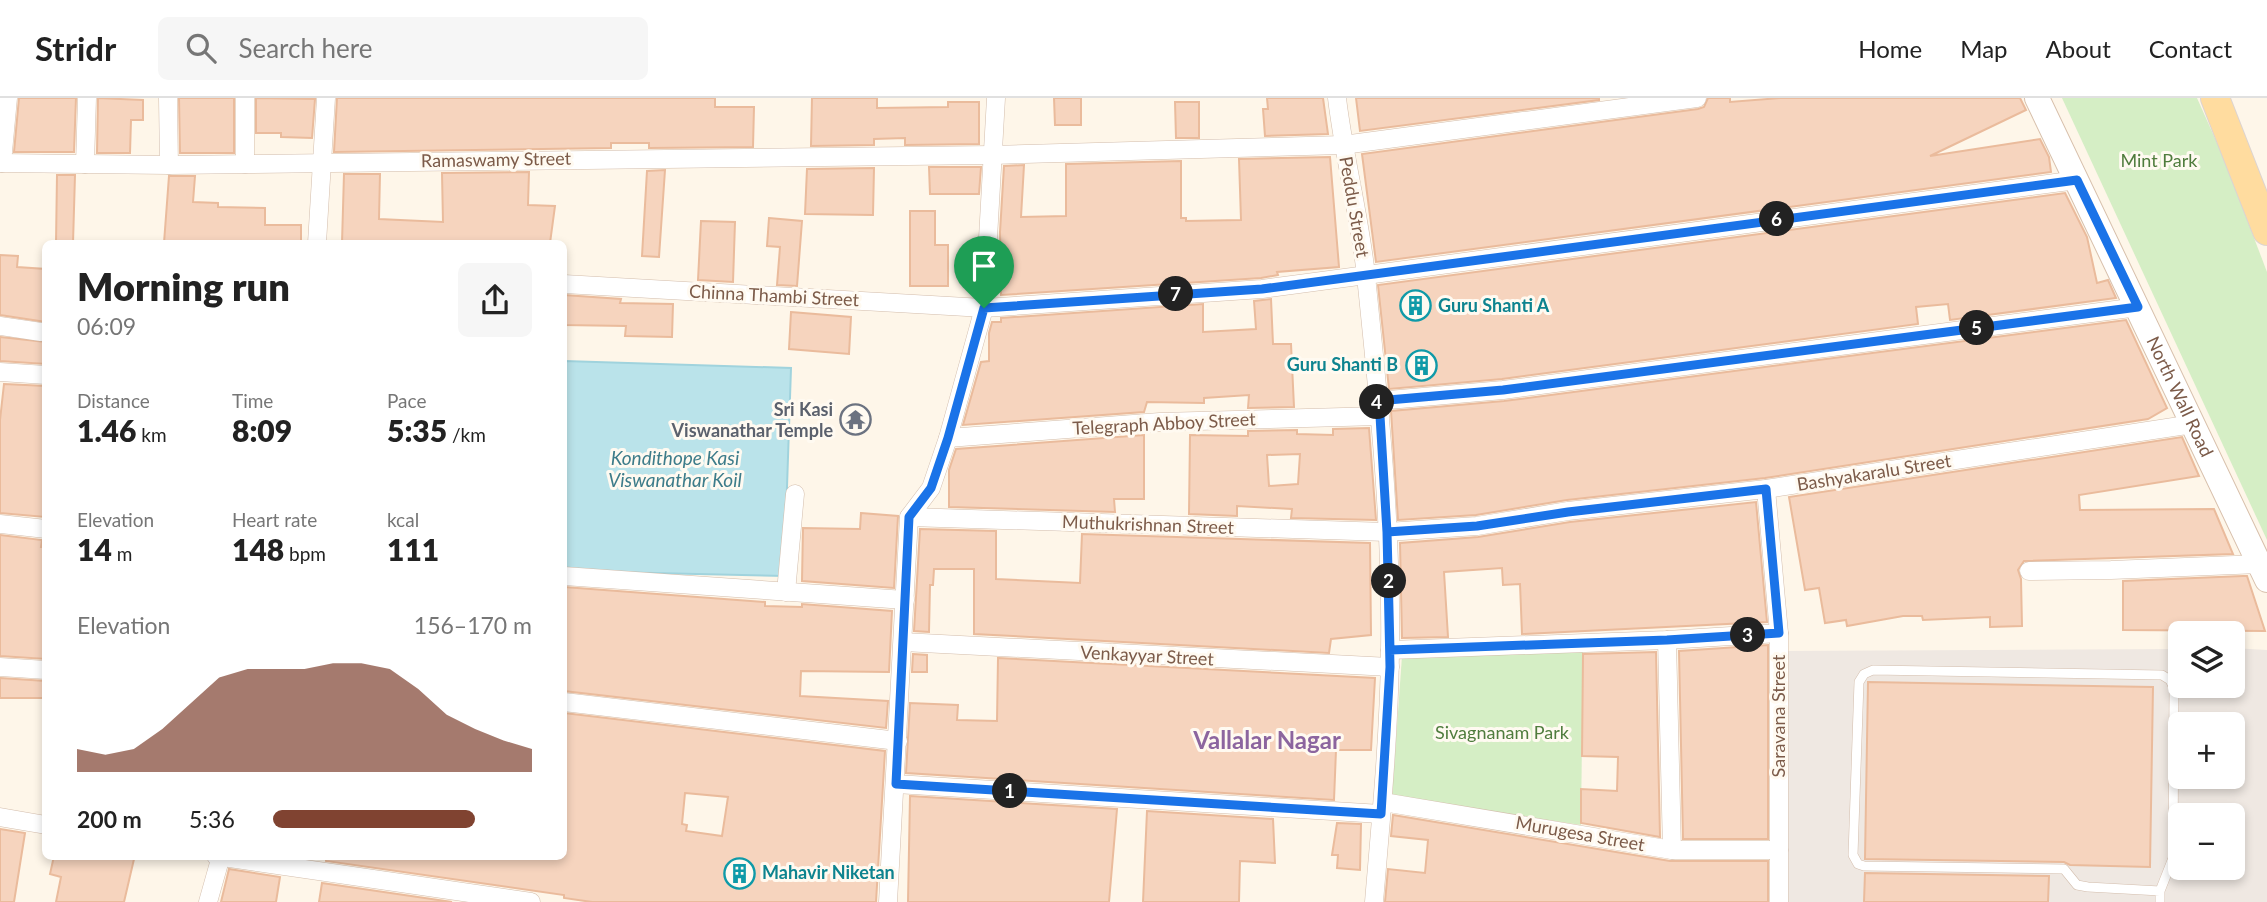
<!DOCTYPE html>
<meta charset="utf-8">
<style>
:root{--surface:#fff;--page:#f6f6f6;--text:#222;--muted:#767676;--line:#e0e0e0;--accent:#804331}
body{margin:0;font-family:Lato,sans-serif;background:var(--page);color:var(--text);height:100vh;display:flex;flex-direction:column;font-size:26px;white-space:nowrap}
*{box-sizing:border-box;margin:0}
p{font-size:23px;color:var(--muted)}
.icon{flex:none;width:38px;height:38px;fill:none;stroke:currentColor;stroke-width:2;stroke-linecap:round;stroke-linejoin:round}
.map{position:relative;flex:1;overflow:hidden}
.drawer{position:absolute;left:42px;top:142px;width:525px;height:620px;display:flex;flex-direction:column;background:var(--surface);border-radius:10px;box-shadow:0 4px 10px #0003}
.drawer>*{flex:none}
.controls{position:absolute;left:2168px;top:523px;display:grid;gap:14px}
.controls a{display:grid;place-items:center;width:77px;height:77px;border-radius:10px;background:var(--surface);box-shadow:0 4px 10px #0003;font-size:35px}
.pin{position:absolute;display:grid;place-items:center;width:60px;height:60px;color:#fff;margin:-72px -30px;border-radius:50% 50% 50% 0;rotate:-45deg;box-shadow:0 0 7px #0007}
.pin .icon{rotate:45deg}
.km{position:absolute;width:35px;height:35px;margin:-18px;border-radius:50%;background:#222;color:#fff;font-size:19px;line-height:35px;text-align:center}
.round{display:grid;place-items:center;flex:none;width:74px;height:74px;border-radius:10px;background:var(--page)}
.overview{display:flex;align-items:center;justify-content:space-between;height:119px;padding:0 35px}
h1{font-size:38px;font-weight:800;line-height:52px}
.figures{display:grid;grid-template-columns:repeat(3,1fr);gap:10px;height:119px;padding:7px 35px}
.figures div{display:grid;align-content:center}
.figures b{font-size:30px;font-weight:800}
.figures small{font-size:19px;font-weight:400}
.figures p{font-size:19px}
.chart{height:196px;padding:14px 35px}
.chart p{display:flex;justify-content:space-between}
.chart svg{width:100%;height:126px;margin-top:7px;fill:var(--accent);opacity:.7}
ul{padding:0 35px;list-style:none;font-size:23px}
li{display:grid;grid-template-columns:112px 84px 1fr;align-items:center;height:52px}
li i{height:18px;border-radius:9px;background:var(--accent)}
header{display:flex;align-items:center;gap:42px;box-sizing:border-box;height:98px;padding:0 35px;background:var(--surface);border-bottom:2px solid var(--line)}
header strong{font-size:33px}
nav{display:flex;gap:38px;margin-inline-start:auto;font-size:24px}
.search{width:490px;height:63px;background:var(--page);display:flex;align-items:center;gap:18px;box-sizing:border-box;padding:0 24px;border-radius:10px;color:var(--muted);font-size:26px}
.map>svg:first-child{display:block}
.industrial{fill:#efe8e2;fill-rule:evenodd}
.green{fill:#d5eec5}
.water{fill:#bae3ea;stroke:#a0d3dd;stroke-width:2}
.building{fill:#f6d4be;stroke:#eabb9c;stroke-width:2;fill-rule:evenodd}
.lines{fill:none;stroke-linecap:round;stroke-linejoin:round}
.lane-casing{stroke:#d3bdac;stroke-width:10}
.street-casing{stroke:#d3bdac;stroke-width:19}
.secondary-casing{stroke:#d8c0ac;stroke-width:26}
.primary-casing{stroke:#ddd4d0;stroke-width:30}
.lane{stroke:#fff;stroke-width:9}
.street{stroke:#fff;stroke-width:18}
.secondary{stroke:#fff;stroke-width:24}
.primary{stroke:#ffdc9f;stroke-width:28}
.route-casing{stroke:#fff;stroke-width:14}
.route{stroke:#1a73e8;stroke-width:9}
.labels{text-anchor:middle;stroke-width:6;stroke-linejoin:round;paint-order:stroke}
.street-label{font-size:18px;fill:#7c5b49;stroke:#fffaf1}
.park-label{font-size:18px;fill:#4f7c3d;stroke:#fffaf1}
.culture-label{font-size:18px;font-weight:bold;fill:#0d838f;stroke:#fffaf1;text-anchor:start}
.worship-label{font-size:18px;font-weight:bold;fill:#5b616d;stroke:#fffaf1;text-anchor:end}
.water-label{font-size:19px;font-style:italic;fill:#3d7c8a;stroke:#fffaf1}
.district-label{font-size:24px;font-weight:bold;fill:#8c659f;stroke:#fffaf1}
</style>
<header>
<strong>Stridr</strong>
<div class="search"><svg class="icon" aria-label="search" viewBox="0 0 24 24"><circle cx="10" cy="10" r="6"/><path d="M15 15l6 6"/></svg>Search here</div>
<nav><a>Home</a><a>Map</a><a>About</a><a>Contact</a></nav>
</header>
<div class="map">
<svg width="2267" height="804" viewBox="0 0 2267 804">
<rect width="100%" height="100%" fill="#fef6e9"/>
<path class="industrial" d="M2233,550L2267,552V804H1782L1779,553L2180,551V588H2233ZM2180,626H2233V679H2180ZM2180,718H2233V770H2180Z"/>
<g class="green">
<path d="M2062,0H2197L2222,56L2267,174V442Z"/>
<path d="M1583,553L1581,727L1392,699L1402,558Z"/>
</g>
<path class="water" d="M564,263L791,270L784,478L564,473Z"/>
<g class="building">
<path d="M19,0H76L74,54H14Z"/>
<path d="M98,0L143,2V22H131L130,55H97Z"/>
<path d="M179,0H234V55H180Z"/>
<path d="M256,0L315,1L312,40L281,39V35H256Z"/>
<path d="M337,0H715V9H754L753,49L649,50V45H611V50L334,54Z"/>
<path d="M812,0H877V10L948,9V4H979V46L905,47V40L874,41V47L811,48Z"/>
<path d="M1054,0H1081V27H1055Z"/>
<path d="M1267,0H1323L1328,36L1265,38L1263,11H1268Z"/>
<path d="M1356,0H1599V2L1360,33Z"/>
<path d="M1708,0H1730V4L1780,0H2020L2026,12L1930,58L2040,41L2049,59L2051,74L1376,164L1362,56L1698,11L1704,9Z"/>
<path d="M1175,4H1199V40H1176Z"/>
<path d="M1330,59L1339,169L1277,174L1278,177L1261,180L1001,197L1000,134L1004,68L1024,67L1021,119L1066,118V66L1181,63V120H1186V123L1241,122L1239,61Z"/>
<path d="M929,69H981L979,96H930Z"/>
<path d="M874,70L873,117L805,116L807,71Z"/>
<path d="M665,72L659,159L642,158L647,73Z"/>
<path d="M529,74L528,107L555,108L550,145H342L344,76H380L379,121L443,124L442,75Z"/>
<path d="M57,77H75L73,145H56Z"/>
<path d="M169,78H195L193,104L218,105V109L265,110V127H301V145H164Z"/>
<path d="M2065,95L2087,139L2097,185L2108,182L2116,200L1950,222L1948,206L1916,209L1918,226L1502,281L1389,291L1378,187Z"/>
<path d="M910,113H935V147H948V188H910Z"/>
<path d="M769,120L802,123L797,188L777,187L780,149L767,148Z"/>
<path d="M701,123L735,124L733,184L698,182Z"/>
<path d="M0,157L18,158L17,169L46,171V224L0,217Z"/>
<path d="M564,197L621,201L620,205L673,206L672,239L625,238L626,228L564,227Z"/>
<path d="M1271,201L1273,246H1291L1294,309L1248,310L1249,297L1204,300V305L1147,304L1144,314L963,327L981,264L989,263V235L992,224H1001V220L1203,206V234L1256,231L1254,203Z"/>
<path d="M791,214L851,219L849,256L789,251Z"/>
<path d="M2126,222L2167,310L2148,321L1765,380L1567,402L1476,417L1398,422L1391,313L1504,303Z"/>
<path d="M0,239L46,244V266L0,263Z"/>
<path d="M4,286L46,288L45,419L0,415V322Z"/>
<path d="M1369,330L1376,422L1291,420L1292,411L1237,408V418L1189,416L1190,337L1248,338V333L1297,332V336L1333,337V331ZM1300,356L1298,386L1269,388L1267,357Z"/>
<path d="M1144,337V401H1114L1115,414L949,409V372L956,351Z"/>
<path d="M2182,339L2199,378L2079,397L2080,412L2214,411L2233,456L2024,463L2018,472L2021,481L2022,528L1990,529V519L1923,522L1922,518H1903L1847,528L1846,522L1825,525L1819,490L1805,492L1789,399Z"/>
<path d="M1756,404L1767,524L1522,536L1520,486L1503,487L1502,470L1444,474L1448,539L1402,540L1400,445L1478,439L1570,424Z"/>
<path d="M861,415L898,418L894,490L802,483L803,430L860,431Z"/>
<path d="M920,431L996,433V481L1080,485L1082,436L1370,445L1371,537L1331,541L1329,555L974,536V471H934L933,487H930L929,534L914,533Z"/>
<path d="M0,437L42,442L41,449H46V561L0,558Z"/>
<path d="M2243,478H2247L2265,533L2123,532V483Z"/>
<path d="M564,489L765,504V508L802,509V506L892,513L889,574L801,573L800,598L888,603L886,630L564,593Z"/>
<path d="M1768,547V741H1683L1679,553Z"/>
<path d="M1656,554L1660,739L1581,725V691L1617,693L1618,659L1582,658L1583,556Z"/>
<path d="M913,556L927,557V574H912Z"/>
<path d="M998,560L1375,580L1371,652H1336L1334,702L906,675L910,605L958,607L957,622L997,623Z"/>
<path d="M0,580L46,583V600H0Z"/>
<path d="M1868,584L2153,589L2150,769L2070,767L2064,764L1865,761Z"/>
<path d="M564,615L885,653L876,804H592L564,800V797L326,763V758H564ZM685,695L728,699L722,738L686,733L687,727L682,726Z"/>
<path d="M910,698L1117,711L1109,804H908Z"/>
<path d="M1147,713L1273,721L1275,765L1240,763L1239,804H1143Z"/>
<path d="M1393,717L1670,763H1768V804H1385L1388,771L1425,775L1428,742L1391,738Z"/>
<path d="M1337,725L1361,726L1360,772L1337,770L1338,757H1332Z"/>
<path d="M0,731L25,735L14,804H0Z"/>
<path d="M54,758H116L134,761L124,804H56L61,779L50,776Z"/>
<path d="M229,771L280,779L276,804H221Z"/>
<path d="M1865,775L2049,778L2048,804H1864Z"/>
<path d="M322,785L452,804H319Z"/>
</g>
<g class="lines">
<defs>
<path id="lane" d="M2160,804V793L2173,760L2174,590L2170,582L2162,577L1873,572L1864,576L1859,584L1853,757L1858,766L1864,768L2064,771L2077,787L2088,789L2160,793"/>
<g id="street">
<path d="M168,0L169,67"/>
<path d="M245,0V66"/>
<path d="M1337,0C1344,60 1360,119 1366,178C1379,303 1392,429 1390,555C1389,638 1381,721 1374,804"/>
<path d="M0,65L169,67L992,57L1343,47L1697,0"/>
<path d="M2,65L8,0"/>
<path d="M85,66L87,0"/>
<path d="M317,145L326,0"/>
<path d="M564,186L984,210L1262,191L2077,82"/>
<path d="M0,228L41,234"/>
<path d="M0,274L46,277"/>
<path d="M1377,303L1503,292L2138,209"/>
<path d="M948,340L1160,324L1380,318"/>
<path d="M1766,391L1779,535V804"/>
<path d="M909,419L1387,434L1477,428L1568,413L1766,391L2193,326"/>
<path d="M0,426L46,431"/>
<path d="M2029,473L2111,472L2260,466"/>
<path d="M564,478L905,502"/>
<path d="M786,494L795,396"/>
<path d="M1667,542L1672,752"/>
<path d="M903,544L1390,569"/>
<path d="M1390,552L1667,542L1779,535"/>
<path d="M0,569L46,572"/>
<path d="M564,604L898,643"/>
<path d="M896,686L1381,716"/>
<path d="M1383,704L1672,752H1779"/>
<path d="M0,719L46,727"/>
<path d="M216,758L531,804"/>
<path d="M208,804L221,758"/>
<path d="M888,804L909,419L931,390L948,340L984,210L996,0"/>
</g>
<g id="secondary">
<path id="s1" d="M2037,0L2267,482"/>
</g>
<path id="primary" d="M2215,0L2267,133"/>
</defs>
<use href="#lane" class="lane-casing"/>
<use href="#street" class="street-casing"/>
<use href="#secondary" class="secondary-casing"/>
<use href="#primary" class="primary-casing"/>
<use href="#lane" class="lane"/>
<use href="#street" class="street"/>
<use href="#secondary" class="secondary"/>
<use href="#primary" class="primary"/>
</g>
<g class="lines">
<defs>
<path id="route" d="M984,210L948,340L931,390L909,419L896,686L1381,716L1390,569L1387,434L1477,428L1568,414L1766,391L1779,535L1667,542L1390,552L1387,434L1380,318L1377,303L1503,292L2138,209L2077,82L1262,191L984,210"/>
</defs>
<use href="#route" class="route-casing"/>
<use href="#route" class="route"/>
</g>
<defs>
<symbol id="building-ring" viewBox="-11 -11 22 22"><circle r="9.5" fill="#fffaf1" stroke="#0f9aa8" stroke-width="1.5"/><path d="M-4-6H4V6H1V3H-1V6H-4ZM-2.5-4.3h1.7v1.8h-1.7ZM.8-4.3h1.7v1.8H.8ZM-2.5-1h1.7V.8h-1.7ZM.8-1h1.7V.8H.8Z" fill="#0f9aa8"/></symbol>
<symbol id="temple-ring" viewBox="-11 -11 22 22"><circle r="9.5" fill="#fffaf1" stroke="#6b7280" stroke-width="1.5"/><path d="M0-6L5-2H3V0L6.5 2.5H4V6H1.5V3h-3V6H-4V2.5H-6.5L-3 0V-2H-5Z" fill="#6b7280"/></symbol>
</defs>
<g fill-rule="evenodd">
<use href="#building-ring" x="1398" y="190" width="35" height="35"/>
<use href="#building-ring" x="1404" y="250" width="35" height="35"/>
<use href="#temple-ring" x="838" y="304" width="35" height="35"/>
<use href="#building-ring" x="722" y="758" width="35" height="35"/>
</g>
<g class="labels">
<g class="street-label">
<text transform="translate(496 62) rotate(-1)" y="6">Ramaswamy Street</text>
<text transform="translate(1354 109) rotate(80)" y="6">Peddu Street</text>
<text transform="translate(774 198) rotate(3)" y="6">Chinna Thambi Street</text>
<text dy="6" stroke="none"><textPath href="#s1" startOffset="331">North Wall Road</textPath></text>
<text transform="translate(1164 326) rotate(-3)" y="6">Telegraph Abboy Street</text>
<text transform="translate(1874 375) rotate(-9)" y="6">Bashyakaralu Street</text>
<text transform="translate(1148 427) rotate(2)" y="6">Muthukrishnan Street</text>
<text transform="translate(1147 558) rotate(3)" y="6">Venkayyar Street</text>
<text transform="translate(1779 618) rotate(-90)" y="6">Saravana Street</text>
<text transform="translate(1580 736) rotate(10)" y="6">Murugesa Street</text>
</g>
<g class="park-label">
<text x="2159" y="69">Mint Park</text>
<text x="1502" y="641">Sivagnanam Park</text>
</g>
<g class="culture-label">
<text x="1438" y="214">Guru Shanti A</text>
<text x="1398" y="273" text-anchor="end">Guru Shanti B</text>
<text x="762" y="781">Mahavir Niketan</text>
</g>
<g class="worship-label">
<text x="833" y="318">Sri Kasi<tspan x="833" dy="21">Viswanathar Temple</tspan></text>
</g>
<g class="water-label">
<text x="675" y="367">Kondithope Kasi<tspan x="675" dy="22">Viswanathar Koil</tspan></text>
</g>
<g class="district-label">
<text x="1267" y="651">Vallalar Nagar</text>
</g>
</g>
</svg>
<div class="controls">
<a><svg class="icon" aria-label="layers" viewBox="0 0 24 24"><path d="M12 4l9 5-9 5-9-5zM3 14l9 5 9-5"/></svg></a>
<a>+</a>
<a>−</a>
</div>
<div class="pin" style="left:984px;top:210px;background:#1e9e55"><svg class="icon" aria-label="arrive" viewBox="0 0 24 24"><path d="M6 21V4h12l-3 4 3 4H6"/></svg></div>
<b class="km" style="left:1010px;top:693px">1</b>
<b class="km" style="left:1389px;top:483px">2</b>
<b class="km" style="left:1748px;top:537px">3</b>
<b class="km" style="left:1377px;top:304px">4</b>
<b class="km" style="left:1977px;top:230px">5</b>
<b class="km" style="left:1777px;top:121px">6</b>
<b class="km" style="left:1176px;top:196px">7</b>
<section class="drawer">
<div class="overview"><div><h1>Morning run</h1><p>06:09</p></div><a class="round"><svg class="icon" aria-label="share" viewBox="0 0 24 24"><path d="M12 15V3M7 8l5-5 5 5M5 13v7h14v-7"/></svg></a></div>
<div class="figures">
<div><p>Distance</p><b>1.46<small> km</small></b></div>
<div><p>Time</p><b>8:09</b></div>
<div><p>Pace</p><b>5:35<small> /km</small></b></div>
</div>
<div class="figures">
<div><p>Elevation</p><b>14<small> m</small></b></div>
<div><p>Heart rate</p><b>148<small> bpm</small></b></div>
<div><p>kcal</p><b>111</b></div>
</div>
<div class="chart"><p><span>Elevation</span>156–170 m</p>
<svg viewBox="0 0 160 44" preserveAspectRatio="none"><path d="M0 44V36L10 38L20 36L30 29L40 20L50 11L60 8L70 8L80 8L90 6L100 6L110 8L120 15L130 24L140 29L150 33L160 36V44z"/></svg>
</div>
<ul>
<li><b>200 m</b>5:36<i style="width:78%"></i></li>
</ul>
</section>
</div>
